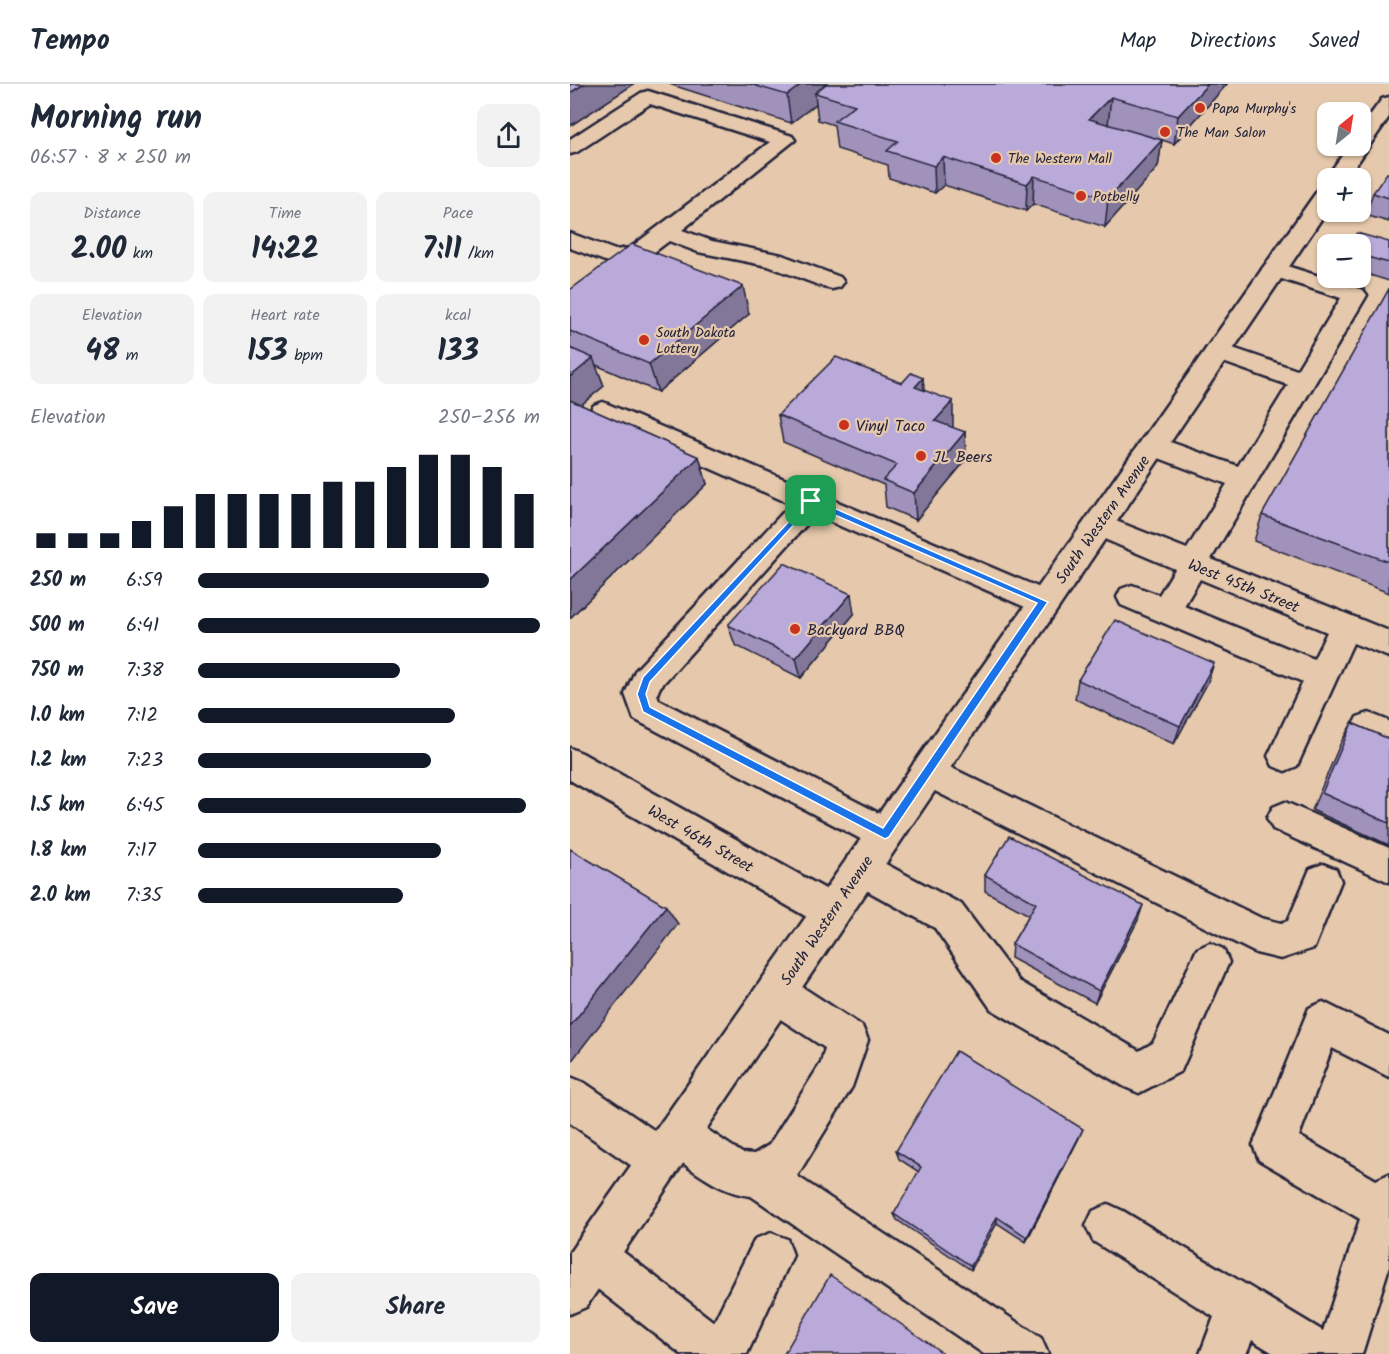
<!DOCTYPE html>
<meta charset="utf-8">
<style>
:root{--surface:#fff;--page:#f2f2f3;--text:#1f2937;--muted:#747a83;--line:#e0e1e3;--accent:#111827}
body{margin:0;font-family:Kalam,sans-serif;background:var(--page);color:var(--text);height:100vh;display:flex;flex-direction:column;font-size:22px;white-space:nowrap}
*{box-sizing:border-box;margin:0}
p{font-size:20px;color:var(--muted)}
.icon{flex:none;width:33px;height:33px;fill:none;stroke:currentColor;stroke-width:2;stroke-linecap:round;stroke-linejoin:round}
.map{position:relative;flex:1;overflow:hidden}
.details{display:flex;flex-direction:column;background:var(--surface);width:570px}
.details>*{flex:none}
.needle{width:39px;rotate:30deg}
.buttons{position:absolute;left:747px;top:18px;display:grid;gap:12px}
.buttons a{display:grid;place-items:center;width:54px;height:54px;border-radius:12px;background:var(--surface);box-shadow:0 2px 4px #0004;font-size:30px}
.pin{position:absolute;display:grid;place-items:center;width:51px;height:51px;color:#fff;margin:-26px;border-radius:12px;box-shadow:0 3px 9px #0006}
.round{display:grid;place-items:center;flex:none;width:63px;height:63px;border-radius:12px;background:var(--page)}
.summary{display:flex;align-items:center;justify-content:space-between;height:102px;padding:0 30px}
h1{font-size:33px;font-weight:700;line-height:45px}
.stats{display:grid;grid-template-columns:repeat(3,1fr);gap:9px;height:102px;padding:6px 30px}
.stats div{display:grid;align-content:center;border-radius:12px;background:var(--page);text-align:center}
.stats b{font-size:30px;font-weight:700}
.stats small{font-size:16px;font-weight:400}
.stats p{font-size:16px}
.chart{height:168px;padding:12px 30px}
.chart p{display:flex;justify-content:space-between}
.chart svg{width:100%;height:108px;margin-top:6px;stroke:var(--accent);stroke-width:6}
.cta{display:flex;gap:12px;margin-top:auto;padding:12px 30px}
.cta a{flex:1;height:69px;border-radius:12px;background:var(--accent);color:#fff;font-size:24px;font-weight:700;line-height:69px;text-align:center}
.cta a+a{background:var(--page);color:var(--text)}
ul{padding:0 30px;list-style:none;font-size:20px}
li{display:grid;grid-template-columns:96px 72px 1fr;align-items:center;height:45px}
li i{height:15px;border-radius:8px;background:var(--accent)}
header{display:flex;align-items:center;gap:36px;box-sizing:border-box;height:84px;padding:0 30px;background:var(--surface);border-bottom:2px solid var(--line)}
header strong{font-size:28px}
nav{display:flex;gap:33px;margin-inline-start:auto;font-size:21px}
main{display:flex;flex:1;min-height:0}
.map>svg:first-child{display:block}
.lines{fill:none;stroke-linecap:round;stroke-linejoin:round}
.minor-casing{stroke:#22223b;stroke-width:5}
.major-casing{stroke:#22223b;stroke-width:5}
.minor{fill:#e6c9ac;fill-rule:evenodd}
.major{fill:#e6c9ac;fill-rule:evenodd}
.wall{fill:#a092bb;stroke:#22223b;stroke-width:1.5}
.shaded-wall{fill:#827799;stroke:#22223b;stroke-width:1.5}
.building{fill:#baaada;stroke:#22223b;stroke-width:1.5}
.route{fill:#1a73e8;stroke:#fff;stroke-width:1.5;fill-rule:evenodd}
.poi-dot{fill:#c8321e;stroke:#e6c9ac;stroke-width:2}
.labels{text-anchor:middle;stroke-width:4.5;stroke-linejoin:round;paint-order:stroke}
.far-poi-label{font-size:14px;fill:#22223b;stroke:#e6c9ac;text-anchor:start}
.poi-label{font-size:16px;fill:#22223b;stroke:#e6c9ac;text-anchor:start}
.street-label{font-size:16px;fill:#22223b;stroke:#e6c9ac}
</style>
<header>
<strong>Tempo</strong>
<nav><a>Map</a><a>Directions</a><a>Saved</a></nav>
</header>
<main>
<section class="details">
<div class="summary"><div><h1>Morning run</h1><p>06:57 · 8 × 250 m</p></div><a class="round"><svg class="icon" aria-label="share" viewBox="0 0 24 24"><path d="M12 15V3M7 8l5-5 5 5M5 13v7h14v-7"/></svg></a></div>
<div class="stats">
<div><p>Distance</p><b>2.00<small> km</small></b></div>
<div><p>Time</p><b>14:22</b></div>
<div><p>Pace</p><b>7:11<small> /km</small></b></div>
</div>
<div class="stats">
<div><p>Elevation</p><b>48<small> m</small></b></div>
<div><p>Heart rate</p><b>153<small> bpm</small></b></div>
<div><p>kcal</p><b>133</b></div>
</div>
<div class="chart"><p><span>Elevation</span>250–256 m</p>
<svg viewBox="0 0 160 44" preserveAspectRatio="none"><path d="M5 44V38M15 44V38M25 44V38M35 44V33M45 44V27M55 44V22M65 44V22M75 44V22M85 44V22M95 44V17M105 44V17M115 44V11M125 44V6M135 44V6M145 44V11M155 44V22"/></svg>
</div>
<ul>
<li><b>250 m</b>6:59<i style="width:85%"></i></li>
<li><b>500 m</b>6:41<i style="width:100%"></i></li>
<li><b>750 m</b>7:38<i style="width:59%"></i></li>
<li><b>1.0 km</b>7:12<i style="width:75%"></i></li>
<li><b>1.2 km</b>7:23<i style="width:68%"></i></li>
<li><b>1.5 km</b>6:45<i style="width:96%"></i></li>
<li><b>1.8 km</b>7:17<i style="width:71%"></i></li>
<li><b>2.0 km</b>7:35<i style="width:60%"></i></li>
</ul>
<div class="cta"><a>Save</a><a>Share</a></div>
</section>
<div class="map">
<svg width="819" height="1270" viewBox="0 0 819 1270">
<rect width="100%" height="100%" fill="#e6c9ac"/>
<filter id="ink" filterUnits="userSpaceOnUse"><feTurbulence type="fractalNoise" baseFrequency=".0167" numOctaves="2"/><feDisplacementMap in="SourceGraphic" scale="12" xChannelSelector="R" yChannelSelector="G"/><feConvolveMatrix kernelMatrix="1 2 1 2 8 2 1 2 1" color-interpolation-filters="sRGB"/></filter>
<g filter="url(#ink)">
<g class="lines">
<defs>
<g id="minor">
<path d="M78,7L222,52L225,56L112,146L142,157L212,171L270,193L274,198L270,203L262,205L254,203L198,182L128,168L99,157L75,175L43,180L0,164V149L45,166L60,164L200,58L80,20L7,68L0,70V55L71,9Z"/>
<path d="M704,178L793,206L797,211L641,475L819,547V573L783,559L727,682L715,687L703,682L698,672L733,598L551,521L547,513L551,505L562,501L589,511L605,485L518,448L514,441L518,434L528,430L617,465L657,400L573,368L569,361L573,354L583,352L668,382L718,301L639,273L635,267L639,261L648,259L727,286L771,214L696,190L692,185L696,180ZM630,495L757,548L744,575L614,522Z"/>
<path d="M33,318L484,510L488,518L484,526L473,530L462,526L245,431L90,603L87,610L89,616L328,739L333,750L328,761L315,766L302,761L64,635L55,610L65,587L221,420L24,333L20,327L24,321Z"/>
<path d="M799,629L819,637V666L787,653L782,643L787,633Z"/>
<path d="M0,664L12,669L275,816L281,828L275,840L262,845L249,840L0,696Z"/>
<path d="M357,672L691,834L711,839L718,837L740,785L753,780L766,785L771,797L744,864L711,875L686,869L345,697L340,687L345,677Z"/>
<path d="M715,718L819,764V798L703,745L697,734L703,723Z"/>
<path d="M291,767L391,820L449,897L569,967L583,959L627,865L640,859L653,865L659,878L611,987L569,1009L555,1003L421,925L365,844L278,796L273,784L278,772Z"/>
<path d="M206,890L220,895L292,942L298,956L282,1003L227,1092L471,1254L478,1270H414L181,1112C153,1109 133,1093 111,1078L105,1091L90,1097L75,1091L0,1039V993L15,999L88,1049L93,1036L108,1030L123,1036L172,1069L184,1070L199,1061L251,979L255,964L192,923L187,909L192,895Z"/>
<path d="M753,918L819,951V993L762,964L729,1052L806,1096L819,1090V1183L792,1270H705L682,1256L676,1270H630L644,1233L523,1157L516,1142L523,1127L538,1120L553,1127L753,1247L790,1135L689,1076L683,1061L739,924Z"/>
<path d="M201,1149L217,1155L223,1171L177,1270H111L7,1189L1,1173L7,1157L23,1151L39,1157L144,1238L185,1155Z"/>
</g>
<g id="major">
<path d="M819,13V33L777,94L758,96L756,94L779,62H790V45L812,15Z"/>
<path d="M758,102V125L16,1223L0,1230V1168L750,103Z"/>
</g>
</defs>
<use href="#minor" class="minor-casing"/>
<use href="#major" class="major-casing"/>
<use href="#minor" class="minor"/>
<use href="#major" class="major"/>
</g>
<g class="wall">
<path d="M99,0H657L604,60L592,56L588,83L535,143L463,120L456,127L374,101L365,109L319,94L318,81L267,65L264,41L248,36L246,20L221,39Z"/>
<path d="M819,89V138L795,131L803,109Z"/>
<path d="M819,158V197L790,188V160Z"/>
<path d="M819,205V509L684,457L692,431Z"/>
<path d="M0,206L179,230L88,308L26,281L34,302L11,321L129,373L137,400L0,534Z"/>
<path d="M353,294L354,306L383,344L395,348L396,376L346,436L316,423L314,401L213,358L208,331Z"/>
<path d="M284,530L231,594L165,561L158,541Z"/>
<path d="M508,596L638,598L604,660L505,615Z"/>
<path d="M782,639L819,655V761L742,726L771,658Z"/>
<path d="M415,791L568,836L525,919L441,874L442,860L459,831L415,807Z"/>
<path d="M509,1054L456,1158L427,1139L401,1186L327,1136L324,1130L349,1088L329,1075L326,1067Z"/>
</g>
<g class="shaded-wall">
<path d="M14,0H64L0,42V9Z"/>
<path d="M232,0H272L245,9L246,20L221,39L217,11Z"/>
<path d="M638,0H657L604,60L608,32Z"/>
<path d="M541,13L538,41L519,35Z"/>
<path d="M592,56L588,83L535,143L538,115Z"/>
<path d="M373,73L374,101L365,109L364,82Z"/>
<path d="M464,92L463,120L456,127L457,100Z"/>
<path d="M173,202L179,230L88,308L79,280Z"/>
<path d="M23,274L34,302L0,330V293Z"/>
<path d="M353,294L355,321L345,303Z"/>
<path d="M383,317V345L365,337Z"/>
<path d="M395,348L396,376L346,436L344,409Z"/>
<path d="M129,373L137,400L0,534V496Z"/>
<path d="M281,510L284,530L231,594L226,574Z"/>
<path d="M644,579L638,598L604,660L610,642Z"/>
<path d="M573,821L568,836L525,919L529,907Z"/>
<path d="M96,822L108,840L0,979V942Z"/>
<path d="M513,1045L509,1054L456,1158L457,1153Z"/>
<path d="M427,1133V1139L401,1186V1182Z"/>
</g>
<g class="building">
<path d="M0,0H14L0,9Z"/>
<path d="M180,0H232L217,11Z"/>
<path d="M256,0H638L608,32L541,13L519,35L592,56L538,115L464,92L457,100L373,73L364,82L317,67L328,57L264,37L285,21L245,9Z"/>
<path d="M817,89H819V114L803,109Z"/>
<path d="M787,149L819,158V179L790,171V160H779Z"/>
<path d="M62,160L173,202L79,280L0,247V206Z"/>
<path d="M819,205V478L692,431Z"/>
<path d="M0,264L23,274L0,293Z"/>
<path d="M266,273L332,299L341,289L353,294L345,303L383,317L365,337L395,348L344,409L313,396L327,381L208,331Z"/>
<path d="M0,316L129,373L0,496Z"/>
<path d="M214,479L281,510L226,574L158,541Z"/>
<path d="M545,536L644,579L610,642L508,596Z"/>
<path d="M782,639L819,655V739L752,709Z"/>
<path d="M439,752L573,821L529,907L442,860L466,819L415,791Z"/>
<path d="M0,765L96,822L0,942Z"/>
<path d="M386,967L513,1045L457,1153L427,1133L401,1182L324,1130L351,1083L326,1067Z"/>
<path d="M260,1191L374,1270H214Z"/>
</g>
</g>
<path class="route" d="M241,414L478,518L319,753L315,755L73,628L67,610L73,593ZM242,421L467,519L313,744L80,623L76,610L80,598Z"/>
<g class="poi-dot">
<circle cx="630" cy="24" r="6"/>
<circle cx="595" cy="48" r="6"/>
<circle cx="426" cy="74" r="6"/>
<circle cx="511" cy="112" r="6"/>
<circle cx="74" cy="256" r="6"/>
<circle cx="274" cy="341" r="6"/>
<circle cx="351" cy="372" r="6"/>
<circle cx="225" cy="545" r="6"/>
</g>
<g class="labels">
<g class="far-poi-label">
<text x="642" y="29">Papa Murphy's</text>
<text x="607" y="53">The Man Salon</text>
<text x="438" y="79">The Western Mall</text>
<text x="523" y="117">Potbelly</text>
<text x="86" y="253">South Dakota<tspan x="86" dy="16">Lottery</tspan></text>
</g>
<g class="poi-label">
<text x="286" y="347">Vinyl Taco</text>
<text x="363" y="378">JL Beers</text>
<text x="237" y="551">Backyard BBQ</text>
</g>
<g class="street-label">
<text transform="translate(532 435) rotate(-55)" y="6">South Western Avenue</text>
<text transform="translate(674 501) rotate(22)" y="6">West 45th Street</text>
<text transform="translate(131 754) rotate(30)" y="6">West 46th Street</text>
<text transform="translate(256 836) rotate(-56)" y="6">South Western Avenue</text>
</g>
</g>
</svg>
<div class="buttons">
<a><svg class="needle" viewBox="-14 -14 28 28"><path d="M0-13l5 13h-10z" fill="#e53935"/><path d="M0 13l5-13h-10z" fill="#747a83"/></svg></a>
<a>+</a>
<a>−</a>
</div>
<div class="pin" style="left:241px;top:417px;background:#1e9e55"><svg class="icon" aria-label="arrive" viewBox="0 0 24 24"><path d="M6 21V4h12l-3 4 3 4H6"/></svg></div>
</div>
</main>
